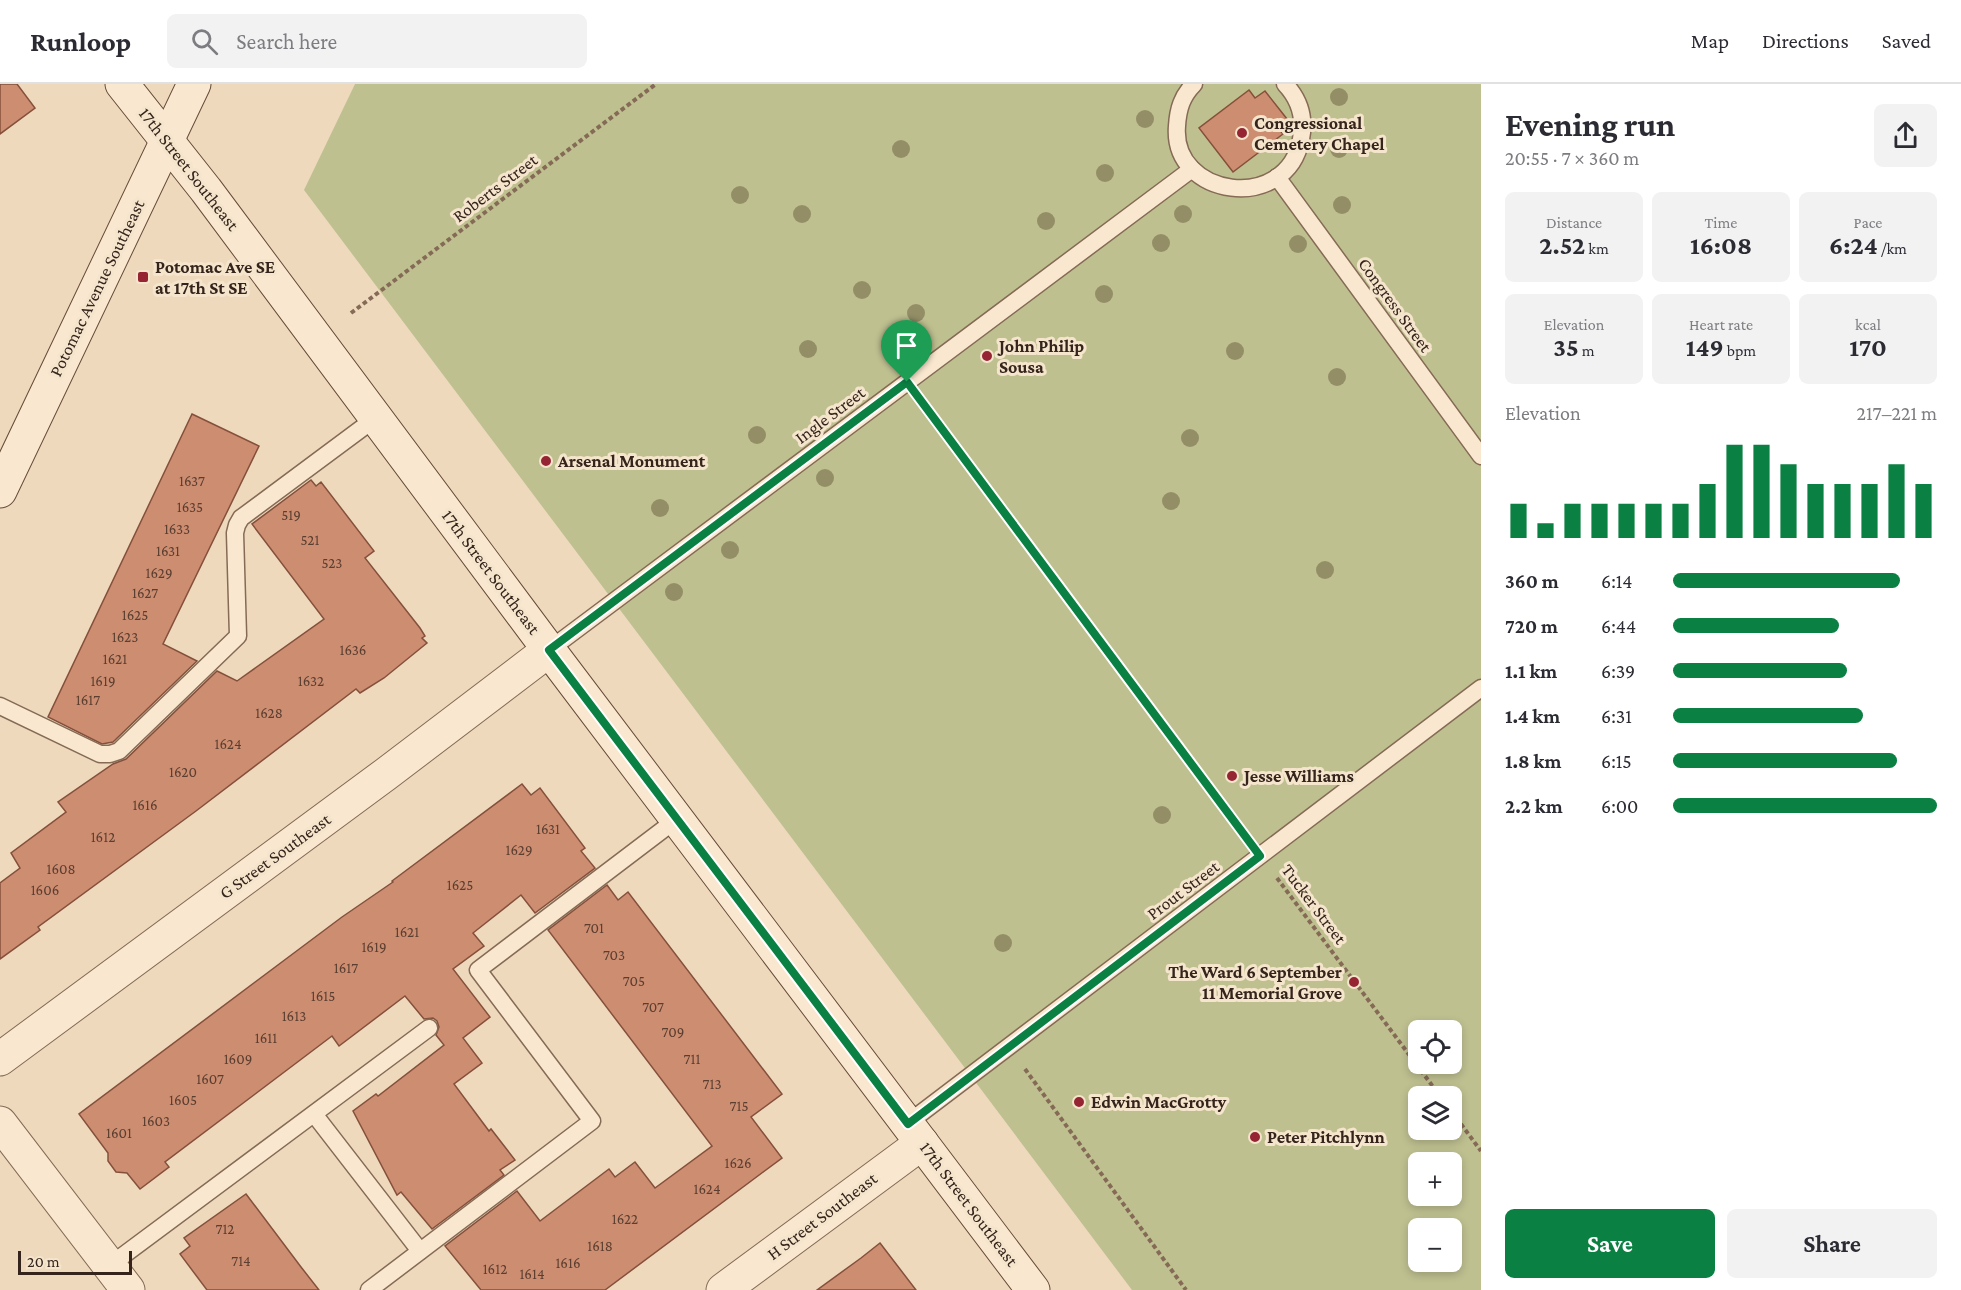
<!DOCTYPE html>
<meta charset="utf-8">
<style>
:root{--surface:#fff;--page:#f2f2f3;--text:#2b2b33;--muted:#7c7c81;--line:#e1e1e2;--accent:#0b8043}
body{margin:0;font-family:"Crimson Pro",serif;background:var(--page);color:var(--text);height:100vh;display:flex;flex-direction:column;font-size:22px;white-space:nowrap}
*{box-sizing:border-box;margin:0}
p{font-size:20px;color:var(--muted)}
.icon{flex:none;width:33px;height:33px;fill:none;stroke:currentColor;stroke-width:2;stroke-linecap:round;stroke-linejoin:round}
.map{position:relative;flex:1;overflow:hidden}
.drawer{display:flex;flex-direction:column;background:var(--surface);width:480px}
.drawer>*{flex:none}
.fabs{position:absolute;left:1408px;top:936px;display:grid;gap:12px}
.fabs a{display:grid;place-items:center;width:54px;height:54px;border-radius:9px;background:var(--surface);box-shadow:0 3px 9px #0003;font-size:30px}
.scale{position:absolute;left:18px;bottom:15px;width:114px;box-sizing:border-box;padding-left:6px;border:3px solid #34241b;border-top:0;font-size:16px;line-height:21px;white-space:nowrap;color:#34241b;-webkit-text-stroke:4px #f5e5cc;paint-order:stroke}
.pin{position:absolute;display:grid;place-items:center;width:51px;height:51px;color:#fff;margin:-62px -26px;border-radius:50% 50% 50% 0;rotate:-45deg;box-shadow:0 0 6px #0007}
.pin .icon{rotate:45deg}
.round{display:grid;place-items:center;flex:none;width:63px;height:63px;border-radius:9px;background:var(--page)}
.head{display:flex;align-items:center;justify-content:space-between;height:102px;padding:0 24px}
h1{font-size:33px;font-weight:700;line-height:45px}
.figures{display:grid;grid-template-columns:repeat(3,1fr);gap:9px;height:102px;padding:6px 24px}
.figures div{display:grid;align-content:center;border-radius:9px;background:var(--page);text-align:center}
.figures b{font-size:26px;font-weight:700}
.figures small{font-size:16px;font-weight:400}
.figures p{font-size:16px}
.chart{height:168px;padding:12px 24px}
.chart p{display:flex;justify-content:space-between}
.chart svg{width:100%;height:108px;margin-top:6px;stroke:var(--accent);stroke-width:6}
.cta{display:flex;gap:12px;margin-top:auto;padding:12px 24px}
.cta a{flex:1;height:69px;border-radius:9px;background:var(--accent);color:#fff;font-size:24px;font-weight:700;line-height:69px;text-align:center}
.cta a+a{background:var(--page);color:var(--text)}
ul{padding:0 24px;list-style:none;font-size:20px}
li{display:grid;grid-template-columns:96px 72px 1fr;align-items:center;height:45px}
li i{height:15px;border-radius:8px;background:var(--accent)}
header{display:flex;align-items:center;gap:36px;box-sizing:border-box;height:84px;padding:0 30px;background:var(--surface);border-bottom:2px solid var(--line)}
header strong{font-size:28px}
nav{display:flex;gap:33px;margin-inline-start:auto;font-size:21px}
.search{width:420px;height:54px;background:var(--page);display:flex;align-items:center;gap:15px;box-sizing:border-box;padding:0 21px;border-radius:9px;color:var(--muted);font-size:22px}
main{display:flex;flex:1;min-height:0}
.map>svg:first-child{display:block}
.cemetery{fill:#bfc090;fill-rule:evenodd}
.building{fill:#cd8d71;stroke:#85503b;stroke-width:1.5}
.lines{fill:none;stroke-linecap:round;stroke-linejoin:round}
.lane-casing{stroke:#856a56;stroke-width:19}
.street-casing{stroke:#856a56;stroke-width:35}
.secondary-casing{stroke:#674b39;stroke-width:35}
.path{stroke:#856a56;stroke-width:4;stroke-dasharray:4.5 3;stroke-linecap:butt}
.lane{stroke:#f9e8cf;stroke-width:16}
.street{stroke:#f9e8cf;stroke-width:33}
.secondary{stroke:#f9e8cf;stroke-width:33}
.tree{fill:#948e67}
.route-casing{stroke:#fff;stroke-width:12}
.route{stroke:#0b8043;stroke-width:8}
.poi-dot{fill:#952533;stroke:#f5e5cc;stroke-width:2}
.labels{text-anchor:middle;stroke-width:6;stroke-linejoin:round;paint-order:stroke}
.number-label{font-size:15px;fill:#5a3e30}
.poi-label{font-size:18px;font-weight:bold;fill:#34241b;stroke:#f5e5cc;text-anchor:start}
.street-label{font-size:18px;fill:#34241b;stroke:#f5e5cc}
</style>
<header>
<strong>Runloop</strong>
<div class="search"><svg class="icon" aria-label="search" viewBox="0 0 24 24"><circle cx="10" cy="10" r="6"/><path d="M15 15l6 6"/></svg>Search here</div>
<nav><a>Map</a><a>Directions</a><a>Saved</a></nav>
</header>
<main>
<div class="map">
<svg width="1481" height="1206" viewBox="0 0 1481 1206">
<rect width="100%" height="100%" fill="#eed9bc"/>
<path class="cemetery" d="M355,0H1481V1206H1132L304,106ZM1419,946H1452V980H1419ZM1419,1012H1452V1046H1419ZM1419,1078H1452V1112H1419ZM1419,1144H1452V1178H1419Z"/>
<g class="building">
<path d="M0,0H17L35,24L0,50Z"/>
<path d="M1249,6L1255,14L1265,7L1287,35L1277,43L1283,50L1233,88L1199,44Z"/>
<path d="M192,330L259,362L163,560L197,577L113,658L102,660L48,633Z"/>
<path d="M311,396L316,402L321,398L374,467L365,474L420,544L425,552L422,554L427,559L384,594L360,609L356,605L196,727L38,843L40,846L0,875V799L20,784L11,769L66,728L58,718L113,680L126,675L217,587L237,597L324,535L252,440Z"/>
<path d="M522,700L531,711L540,704L585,764L581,767L595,784L535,829L521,811L473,849L484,862L453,885L490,933L463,954L482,979L454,1000L489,1047L491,1045L515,1076L500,1086L504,1091L432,1145L401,1108L397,1111L353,1027L376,1010L378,1012L444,961L436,951L439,943L437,937L433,934L424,935L405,912L339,962L332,952L165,1078L169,1083L140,1105L127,1089L116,1088L108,1077V1069L79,1030L342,833L393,798L392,797Z"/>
<path d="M607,801L618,816L628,808L782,1010L751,1033L782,1074L605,1206H481L445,1162L517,1107L540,1137L609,1085L615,1093L635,1078L655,1104L712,1062L548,846Z"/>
<path d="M246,1110L301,1183L319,1206H207L180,1170L190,1162L184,1154Z"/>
<path d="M880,1159L916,1206H817L861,1174Z"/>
</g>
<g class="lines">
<defs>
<g id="lane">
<path d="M1194,0C1182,12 1178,25 1177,42C1171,114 1287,130 1301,55C1305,35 1300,16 1285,0"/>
<path d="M1277,93L1481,372"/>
<path d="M549,566L1192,85"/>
<path d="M0,622L100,670H110L119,667L238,552L235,449L237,441L241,434L377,333"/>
<path d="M314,1030L420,1167"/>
<path d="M908,1039L1481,604"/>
<path d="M109,1182L429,944"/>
<path d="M369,1206L592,1037L478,886L677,735"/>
</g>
<g id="street">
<path d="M0,975L386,690L549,566"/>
<path d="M0,1039L128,1206"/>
<path d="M723,1206L922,1059"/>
</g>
<g id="secondary">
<path d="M122,0L206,106L549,566L1033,1206"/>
<path d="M0,407L194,0"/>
</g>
</defs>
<use href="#lane" class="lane-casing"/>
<use href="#street" class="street-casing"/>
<use href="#secondary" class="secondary-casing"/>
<g class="path">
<path d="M351,229L656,0"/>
<path d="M924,321L1244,750"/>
<path d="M1277,794L1440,1012"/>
<path d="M1025,985L1186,1206"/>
<path d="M1452,1028L1481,1067"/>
</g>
<use href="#lane" class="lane"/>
<use href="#street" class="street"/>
<use href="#secondary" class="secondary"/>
</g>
<g class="tree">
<circle cx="1339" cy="13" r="9"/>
<circle cx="1145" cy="35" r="9"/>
<circle cx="901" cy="65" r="9"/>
<circle cx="1339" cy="65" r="9"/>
<circle cx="1105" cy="89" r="9"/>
<circle cx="740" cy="111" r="9"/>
<circle cx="1342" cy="121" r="9"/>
<circle cx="802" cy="130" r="9"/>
<circle cx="1183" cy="130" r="9"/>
<circle cx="1046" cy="137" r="9"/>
<circle cx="1161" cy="159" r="9"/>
<circle cx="1298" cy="160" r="9"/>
<circle cx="862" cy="206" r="9"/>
<circle cx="1104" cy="210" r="9"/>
<circle cx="916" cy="229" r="9"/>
<circle cx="808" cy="265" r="9"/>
<circle cx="1235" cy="267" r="9"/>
<circle cx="1337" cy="293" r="9"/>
<circle cx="757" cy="351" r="9"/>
<circle cx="1190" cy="354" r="9"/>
<circle cx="825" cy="394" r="9"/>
<circle cx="1171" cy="417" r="9"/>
<circle cx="660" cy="424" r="9"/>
<circle cx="730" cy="466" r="9"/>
<circle cx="1325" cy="486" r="9"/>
<circle cx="674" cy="508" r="9"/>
<circle cx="1162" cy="731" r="9"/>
<circle cx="1003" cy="859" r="9"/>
</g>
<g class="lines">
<defs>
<path id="route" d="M907,298L1260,772L908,1040L549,566Z"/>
</defs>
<use href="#route" class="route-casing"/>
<use href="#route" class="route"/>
</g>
<g class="poi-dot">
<circle cx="1242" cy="49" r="6"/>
<rect x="137" y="187" width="12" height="12" rx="3"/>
<circle cx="987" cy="272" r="6"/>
<circle cx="546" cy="377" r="6"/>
<circle cx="1232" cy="692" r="6"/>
<circle cx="1354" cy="898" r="6"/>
<circle cx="1079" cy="1018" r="6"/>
<circle cx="1255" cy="1053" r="6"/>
</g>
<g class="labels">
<g class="number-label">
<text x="192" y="402">1637</text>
<text x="190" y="428">1635</text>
<text x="291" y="436">519</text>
<text x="177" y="450">1633</text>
<text x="310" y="461">521</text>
<text x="168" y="472">1631</text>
<text x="332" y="484">523</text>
<text x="159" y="494">1629</text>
<text x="145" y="514">1627</text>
<text x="135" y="536">1625</text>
<text x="125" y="558">1623</text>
<text x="353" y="571">1636</text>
<text x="115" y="580">1621</text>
<text x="103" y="602">1619</text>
<text x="311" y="602">1632</text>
<text x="88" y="621">1617</text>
<text x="269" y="634">1628</text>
<text x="228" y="665">1624</text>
<text x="183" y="693">1620</text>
<text x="145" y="726">1616</text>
<text x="548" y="750">1631</text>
<text x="103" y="758">1612</text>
<text x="519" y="771">1629</text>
<text x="61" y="790">1608</text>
<text x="460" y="806">1625</text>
<text x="45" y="811">1606</text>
<text x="594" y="849">701</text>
<text x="407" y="853">1621</text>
<text x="374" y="868">1619</text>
<text x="614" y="876">703</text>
<text x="346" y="889">1617</text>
<text x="634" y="902">705</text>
<text x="323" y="917">1615</text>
<text x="653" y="928">707</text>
<text x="294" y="937">1613</text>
<text x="673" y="953">709</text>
<text x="266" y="959">1611</text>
<text x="238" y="980">1609</text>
<text x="692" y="980">711</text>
<text x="210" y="1000">1607</text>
<text x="712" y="1005">713</text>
<text x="183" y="1021">1605</text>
<text x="739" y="1027">715</text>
<text x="156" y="1042">1603</text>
<text x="119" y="1054">1601</text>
<text x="738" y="1084">1626</text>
<text x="707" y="1110">1624</text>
<text x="625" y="1140">1622</text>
<text x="225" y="1150">712</text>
<text x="600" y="1167">1618</text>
<text x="241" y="1182">714</text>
<text x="568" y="1184">1616</text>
<text x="495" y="1190">1612</text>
<text x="532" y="1195">1614</text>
</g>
<g class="poi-label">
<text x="1254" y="45">Congressional<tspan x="1254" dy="21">Cemetery Chapel</tspan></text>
<text x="155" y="189">Potomac Ave SE<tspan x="155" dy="21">at 17th St SE</tspan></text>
<text x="999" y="268">John Philip<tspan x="999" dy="21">Sousa</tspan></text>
<text x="558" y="383">Arsenal Monument</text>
<text x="1244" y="698">Jesse Williams</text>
<text x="1342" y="894" text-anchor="end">The Ward 6 September<tspan x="1342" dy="21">11 Memorial Grove</tspan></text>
<text x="1091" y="1024">Edwin MacGrotty</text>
<text x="1267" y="1059">Peter Pitchlynn</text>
</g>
<g class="street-label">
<text transform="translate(189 85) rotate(52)" y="6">17th Street Southeast</text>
<text transform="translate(495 104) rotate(-37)" y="6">Roberts Street</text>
<text transform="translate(97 204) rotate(-64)" y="6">Potomac Avenue Southeast</text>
<text transform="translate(1395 221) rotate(54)" y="6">Congress Street</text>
<text transform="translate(830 331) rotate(-37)" y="6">Ingle Street</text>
<text transform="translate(491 488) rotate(53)" y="6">17th Street Southeast</text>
<text transform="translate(275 772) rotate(-36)" y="6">G Street Southeast</text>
<text transform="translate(1183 806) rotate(-37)" y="6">Prout Street</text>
<text transform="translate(1314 820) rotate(53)" y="6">Tucker Street</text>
<text transform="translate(969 1120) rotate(53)" y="6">17th Street Southeast</text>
<text transform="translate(822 1132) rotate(-37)" y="6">H Street Southeast</text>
</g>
</g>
</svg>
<div class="fabs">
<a><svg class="icon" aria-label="locate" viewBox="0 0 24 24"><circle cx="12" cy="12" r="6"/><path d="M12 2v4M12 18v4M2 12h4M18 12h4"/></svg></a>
<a><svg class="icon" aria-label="layers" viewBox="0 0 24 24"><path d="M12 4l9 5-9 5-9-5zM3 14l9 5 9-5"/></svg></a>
<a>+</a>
<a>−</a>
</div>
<div class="scale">20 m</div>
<div class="pin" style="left:907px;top:298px;background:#1e9e55"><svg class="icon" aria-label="arrive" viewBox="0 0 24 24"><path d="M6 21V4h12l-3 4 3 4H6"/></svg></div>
</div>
<section class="drawer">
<div class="head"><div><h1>Evening run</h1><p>20:55 · 7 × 360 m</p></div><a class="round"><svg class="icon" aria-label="share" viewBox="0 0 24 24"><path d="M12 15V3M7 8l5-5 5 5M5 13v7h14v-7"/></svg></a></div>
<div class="figures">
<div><p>Distance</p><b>2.52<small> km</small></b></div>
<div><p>Time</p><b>16:08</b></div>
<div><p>Pace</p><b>6:24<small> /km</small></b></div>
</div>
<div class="figures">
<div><p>Elevation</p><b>35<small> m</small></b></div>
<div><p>Heart rate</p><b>149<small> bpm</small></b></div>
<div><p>kcal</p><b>170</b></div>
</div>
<div class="chart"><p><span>Elevation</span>217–221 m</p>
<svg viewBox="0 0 160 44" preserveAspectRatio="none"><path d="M5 44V30M15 44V38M25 44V30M35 44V30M45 44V30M55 44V30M65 44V30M75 44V22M85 44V6M95 44V6M105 44V14M115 44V22M125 44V22M135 44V22M145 44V14M155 44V22"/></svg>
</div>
<ul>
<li><b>360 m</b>6:14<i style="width:86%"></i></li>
<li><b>720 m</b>6:44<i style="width:63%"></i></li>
<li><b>1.1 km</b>6:39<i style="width:66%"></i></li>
<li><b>1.4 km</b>6:31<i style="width:72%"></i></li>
<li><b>1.8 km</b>6:15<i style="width:85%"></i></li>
<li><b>2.2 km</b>6:00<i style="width:100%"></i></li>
</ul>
<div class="cta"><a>Save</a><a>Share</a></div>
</section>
</main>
